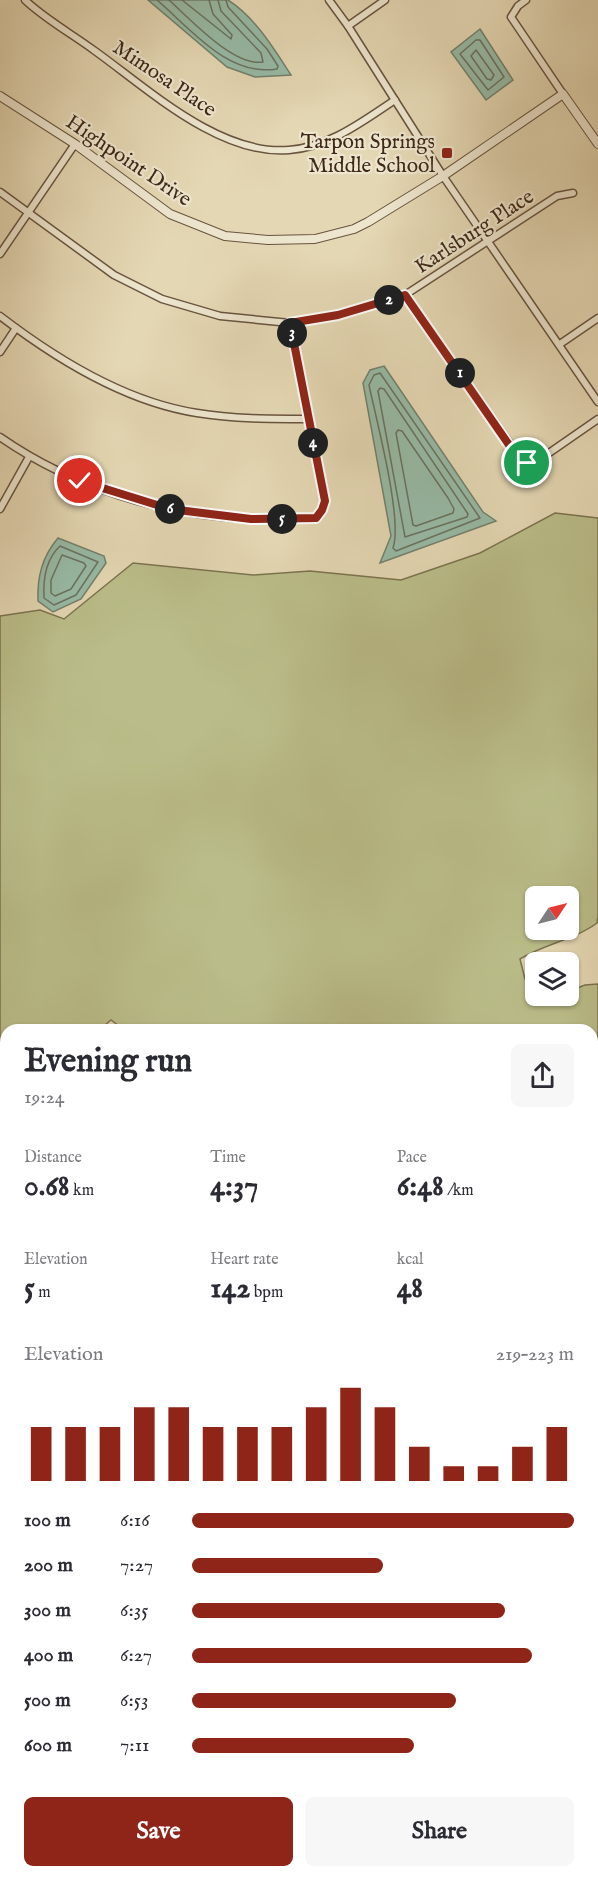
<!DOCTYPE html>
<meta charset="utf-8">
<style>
:root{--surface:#fff;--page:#f7f7f7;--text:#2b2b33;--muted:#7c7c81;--accent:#8f2418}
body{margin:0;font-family:"IM FELL English",serif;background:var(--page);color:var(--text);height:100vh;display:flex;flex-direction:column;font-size:22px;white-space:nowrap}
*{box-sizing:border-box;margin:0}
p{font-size:20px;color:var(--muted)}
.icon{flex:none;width:33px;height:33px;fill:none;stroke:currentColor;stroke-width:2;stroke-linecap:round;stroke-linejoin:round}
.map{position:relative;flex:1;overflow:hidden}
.side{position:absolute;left:0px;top:1024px;width:598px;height:854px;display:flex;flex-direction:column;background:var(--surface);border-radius:18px 18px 0 0;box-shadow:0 2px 4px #0004}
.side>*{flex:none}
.needle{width:39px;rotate:55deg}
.buttons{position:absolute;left:525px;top:886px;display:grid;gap:12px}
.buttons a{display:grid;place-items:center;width:54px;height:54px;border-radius:9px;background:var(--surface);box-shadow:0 2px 4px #0004;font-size:30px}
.pin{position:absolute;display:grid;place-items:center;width:51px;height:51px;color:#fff;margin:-26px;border:3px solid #fff;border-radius:50%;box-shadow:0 2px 6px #0007}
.km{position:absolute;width:30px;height:30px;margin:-15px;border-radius:50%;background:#222;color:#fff;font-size:16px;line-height:30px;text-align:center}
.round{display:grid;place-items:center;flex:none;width:63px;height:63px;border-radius:9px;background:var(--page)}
.summary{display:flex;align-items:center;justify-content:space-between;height:102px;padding:0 24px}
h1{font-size:33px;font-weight:800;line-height:45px}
.metrics{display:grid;grid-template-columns:repeat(3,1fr);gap:9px;height:102px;padding:6px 24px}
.metrics div{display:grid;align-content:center}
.metrics b{font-size:30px;font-weight:800}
.metrics small{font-size:16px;font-weight:400}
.metrics p{font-size:16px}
.chart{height:168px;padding:12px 24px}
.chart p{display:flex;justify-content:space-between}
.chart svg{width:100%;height:108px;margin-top:6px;stroke:var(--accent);stroke-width:6}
.action{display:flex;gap:12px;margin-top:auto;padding:12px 24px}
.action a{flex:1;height:69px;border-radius:9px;background:var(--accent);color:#fff;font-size:24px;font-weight:800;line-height:69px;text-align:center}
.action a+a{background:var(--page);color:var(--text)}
ul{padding:0 24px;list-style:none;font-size:20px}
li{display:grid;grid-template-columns:96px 72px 1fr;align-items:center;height:45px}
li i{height:15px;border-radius:8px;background:var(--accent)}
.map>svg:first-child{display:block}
.green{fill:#babd89;stroke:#7c7350;stroke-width:1.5;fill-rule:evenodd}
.water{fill:#97baa6;stroke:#73806d;stroke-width:1.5}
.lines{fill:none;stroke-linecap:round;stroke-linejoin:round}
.shore{stroke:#6a725f;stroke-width:1.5}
.minor-casing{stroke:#68543f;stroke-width:9}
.tertiary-casing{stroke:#68543f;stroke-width:10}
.minor{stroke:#ede5ce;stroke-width:6}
.tertiary{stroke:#ede5ce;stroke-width:8}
.route-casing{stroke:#fff;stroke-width:12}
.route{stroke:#8f2418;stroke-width:8}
.poi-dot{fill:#8f2418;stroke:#ede5ce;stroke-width:2}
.labels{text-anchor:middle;stroke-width:4.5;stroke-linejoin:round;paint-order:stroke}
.street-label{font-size:21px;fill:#3e2918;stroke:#ede5ce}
.poi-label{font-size:21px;fill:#3e2918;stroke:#ede5ce;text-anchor:end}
</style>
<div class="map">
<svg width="598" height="1877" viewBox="0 0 598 1877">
<rect width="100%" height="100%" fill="#e4d7b3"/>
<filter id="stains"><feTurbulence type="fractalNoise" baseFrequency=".00333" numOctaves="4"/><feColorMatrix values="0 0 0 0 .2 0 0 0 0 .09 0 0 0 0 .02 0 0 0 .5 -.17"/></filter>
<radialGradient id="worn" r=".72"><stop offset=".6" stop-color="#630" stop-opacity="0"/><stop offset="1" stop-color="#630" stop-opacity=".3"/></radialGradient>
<g class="green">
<path d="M555,513L598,518V915L597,923C574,940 544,944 520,959L525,979L535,985L536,996H568L569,991L585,985L598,984V1038L593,1042L592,1030H124L111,1020L99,1030H6V1088L0,1089V616L40,610L64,619L133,563L253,575L310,571L401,580L480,553ZM536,897H568V930H536Z"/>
<path d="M598,1064V1200L592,1196V1066Z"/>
<path d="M0,1230H6V1377L0,1380Z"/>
<path d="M0,1740H6V1872H229L220,1877H0Z"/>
</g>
<g class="water">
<path d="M148,0H228C255,17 274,49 291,75L255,77L227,67Z"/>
<path d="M480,29L513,80L486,100L451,52Z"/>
<path d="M384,366L483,512L496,521L380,563L391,536L363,383L370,370Z"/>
<path d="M58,538L104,556L106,563L81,599L53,612L38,601C37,577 42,557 58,538Z"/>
</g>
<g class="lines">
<g class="shore">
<path d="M157,0C191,29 228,77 277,69L278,66L267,49L228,7L226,0"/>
<path d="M169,0C190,19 234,67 263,62L261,53L221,11L218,0"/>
<path d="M182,0L231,39L232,35L213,14L209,0"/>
<path d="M476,40H480L504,77L488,90L460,54Z"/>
<path d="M476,50L494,75L491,80L487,79L471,56Z"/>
<path d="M380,373L480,518L396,551L393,548C403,519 376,419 369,385L374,375Z"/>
<path d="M380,388L384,389L468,514L467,517L405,537L378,391Z"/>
<path d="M398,430L402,431L448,498L454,509L453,513L416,526L413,525L396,433Z"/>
<path d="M60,546L98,562L76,595L54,605L44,598C43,580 46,559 60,546Z"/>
<path d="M62,555L84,563L86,566L71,589L55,596L51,593V580Z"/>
</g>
<defs>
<g id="minor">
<path d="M25,0C45,19 72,34 95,51C148,89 220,156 289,150C330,147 363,121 395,100"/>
<path d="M329,0L348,26L443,176L598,402"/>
<path d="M526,0L518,6L511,17L563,94"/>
<path d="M348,26L385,0"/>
<path d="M0,192L114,275L162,299L220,316L290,323L338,315L405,295L557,196L573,193"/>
<path d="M0,254L75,144"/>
<path d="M405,295L521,459L527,463L536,462L598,419"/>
<path d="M0,316C56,359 126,402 197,413C233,419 271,419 307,419"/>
<path d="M560,344L598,318"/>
<path d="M0,352L16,328"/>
<path d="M0,437C72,487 164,516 251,519C273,520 295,518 316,518L322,510L325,501L290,323"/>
<path d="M0,509L29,457"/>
<path d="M0,1156H6"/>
<path d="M0,1452L6,1451"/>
<path d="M592,1629L598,1628"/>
<path d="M0,1674L6,1673"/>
<path d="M592,1843L598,1837"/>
<path d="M491,1872L496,1877"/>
<path d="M558,1877L564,1872"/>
</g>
<g id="tertiary">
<path d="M0,96L75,144L170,214L225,236L268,240L315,239L354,229L368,222L443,176L563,94L598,144"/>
<path d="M592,1545L598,1544"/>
</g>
</defs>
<use href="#minor" class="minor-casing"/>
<use href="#tertiary" class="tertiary-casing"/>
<use href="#minor" class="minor"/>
<use href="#tertiary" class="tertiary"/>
</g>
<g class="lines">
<defs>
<path id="route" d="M80,481L170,509L251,519L316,518L322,510L325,501L290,323L338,315L405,295L516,455L527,463"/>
</defs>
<use href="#route" class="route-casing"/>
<use href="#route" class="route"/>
</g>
<rect class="poi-dot" x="441" y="147" width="12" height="12" rx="3"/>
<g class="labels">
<g class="street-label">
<text transform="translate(165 78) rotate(34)" y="7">Mimosa Place</text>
<text transform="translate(129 160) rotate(34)" y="7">Highpoint Drive</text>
<text transform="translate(474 231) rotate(-33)" y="7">Karlsburg Place</text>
</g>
<g class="poi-label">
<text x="435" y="148">Tarpon Springs<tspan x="435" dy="24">Middle School</tspan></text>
</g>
</g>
<rect width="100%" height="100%" filter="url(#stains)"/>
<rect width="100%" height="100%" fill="url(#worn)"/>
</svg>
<div class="buttons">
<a><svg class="needle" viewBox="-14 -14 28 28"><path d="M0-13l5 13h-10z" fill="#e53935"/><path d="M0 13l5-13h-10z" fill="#7c7c81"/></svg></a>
<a><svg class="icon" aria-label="layers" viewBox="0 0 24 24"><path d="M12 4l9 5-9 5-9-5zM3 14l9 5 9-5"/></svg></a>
</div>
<div class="pin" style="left:527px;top:463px;background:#1e9e55"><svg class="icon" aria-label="arrive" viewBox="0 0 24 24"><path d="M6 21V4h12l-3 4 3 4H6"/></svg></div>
<div class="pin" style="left:80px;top:481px;background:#d93025"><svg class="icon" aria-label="check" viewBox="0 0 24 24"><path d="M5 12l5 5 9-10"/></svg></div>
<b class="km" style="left:460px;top:373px">1</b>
<b class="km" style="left:389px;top:300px">2</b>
<b class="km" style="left:292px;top:333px">3</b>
<b class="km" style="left:313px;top:443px">4</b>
<b class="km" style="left:282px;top:519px">5</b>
<b class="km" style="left:170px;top:509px">6</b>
<section class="side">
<div class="summary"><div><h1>Evening run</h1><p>19:24</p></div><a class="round"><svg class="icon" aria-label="share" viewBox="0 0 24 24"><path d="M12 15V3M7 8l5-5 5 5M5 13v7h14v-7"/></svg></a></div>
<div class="metrics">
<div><p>Distance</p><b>0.68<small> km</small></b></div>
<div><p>Time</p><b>4:37</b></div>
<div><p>Pace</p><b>6:48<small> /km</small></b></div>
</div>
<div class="metrics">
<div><p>Elevation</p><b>5<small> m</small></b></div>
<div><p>Heart rate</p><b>142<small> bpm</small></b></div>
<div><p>kcal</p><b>48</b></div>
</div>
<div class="chart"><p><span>Elevation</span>219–223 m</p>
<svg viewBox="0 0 160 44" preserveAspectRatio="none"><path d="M5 44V22M15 44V22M25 44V22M35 44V14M45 44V14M55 44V22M65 44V22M75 44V22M85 44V14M95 44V6M105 44V14M115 44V30M125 44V38M135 44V38M145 44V30M155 44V22"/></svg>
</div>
<ul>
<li><b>100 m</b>6:16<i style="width:100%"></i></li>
<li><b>200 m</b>7:27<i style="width:50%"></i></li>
<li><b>300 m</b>6:35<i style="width:82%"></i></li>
<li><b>400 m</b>6:27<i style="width:89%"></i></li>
<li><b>500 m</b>6:53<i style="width:69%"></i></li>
<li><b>600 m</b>7:11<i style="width:58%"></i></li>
</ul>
<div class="action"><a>Save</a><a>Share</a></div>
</section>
</div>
